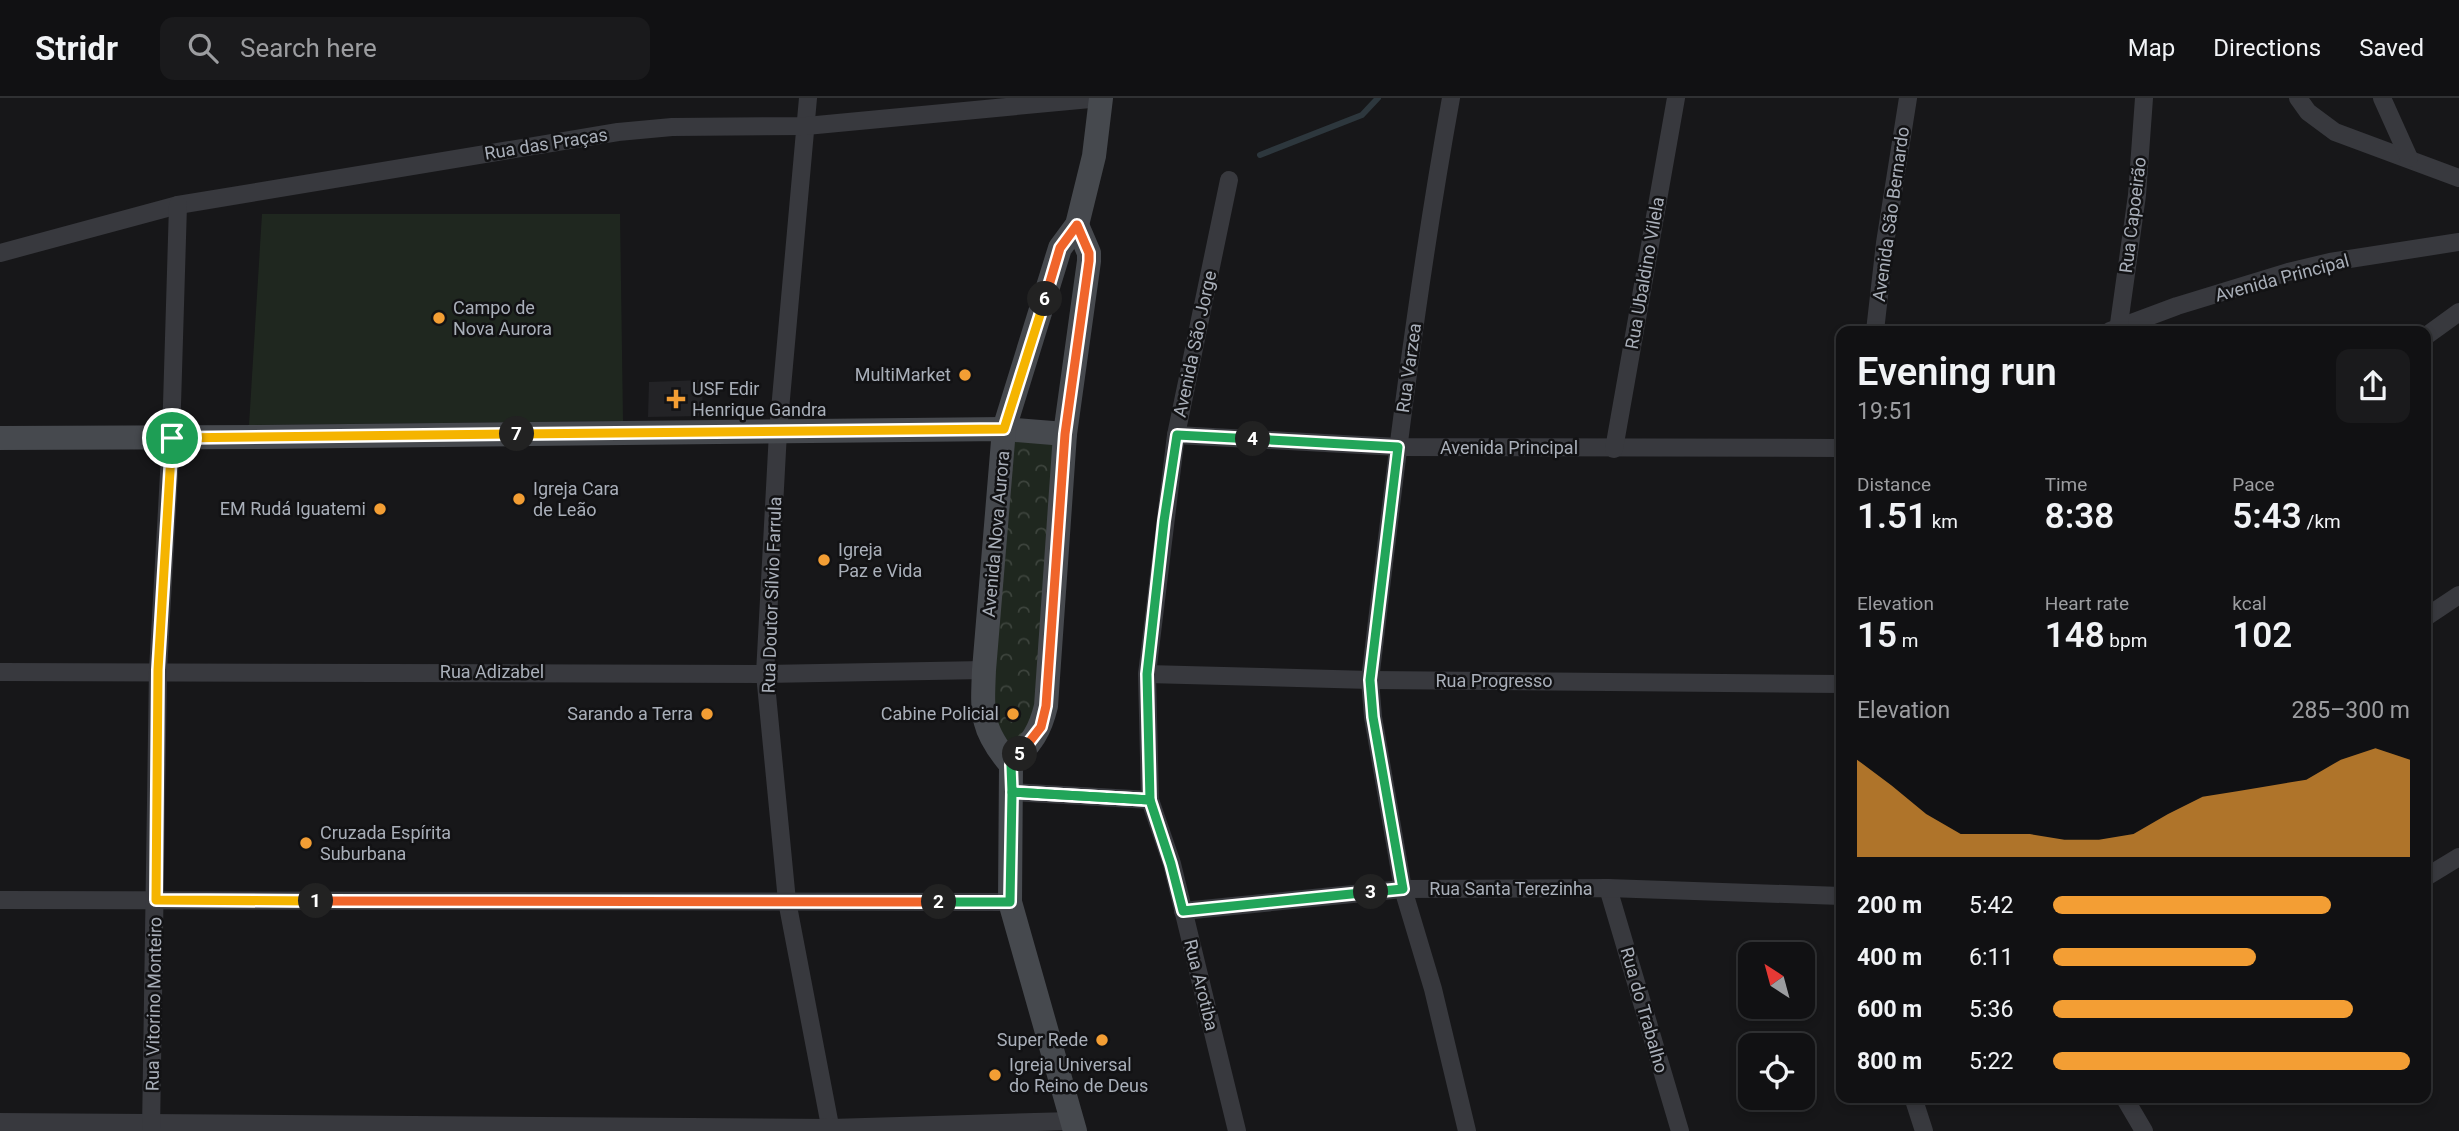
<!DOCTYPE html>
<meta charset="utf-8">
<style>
:root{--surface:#111113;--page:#1a1a1c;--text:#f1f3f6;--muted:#9c9da0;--line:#303133;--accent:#f39e34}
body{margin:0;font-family:Roboto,sans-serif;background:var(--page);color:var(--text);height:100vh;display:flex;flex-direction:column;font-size:26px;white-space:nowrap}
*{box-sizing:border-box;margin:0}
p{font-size:23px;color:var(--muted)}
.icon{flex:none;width:38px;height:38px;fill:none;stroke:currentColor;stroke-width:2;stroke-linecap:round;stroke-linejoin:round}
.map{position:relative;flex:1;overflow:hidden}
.details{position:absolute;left:1836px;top:228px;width:595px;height:777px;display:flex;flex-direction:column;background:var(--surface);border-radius:14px;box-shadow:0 4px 10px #0003,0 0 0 2px var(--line)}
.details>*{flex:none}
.needle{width:46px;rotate:324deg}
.tools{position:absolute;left:1738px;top:844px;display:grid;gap:14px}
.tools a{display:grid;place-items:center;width:77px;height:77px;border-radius:14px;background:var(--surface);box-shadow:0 4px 10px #0003,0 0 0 2px var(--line);font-size:35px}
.pin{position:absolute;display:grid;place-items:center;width:60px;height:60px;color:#fff;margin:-30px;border:4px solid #fff;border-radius:50%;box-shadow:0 2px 7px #0007}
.km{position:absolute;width:35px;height:35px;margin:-18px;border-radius:50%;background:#222;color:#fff;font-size:19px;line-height:35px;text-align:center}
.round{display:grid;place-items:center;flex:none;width:74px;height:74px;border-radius:14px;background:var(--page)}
.overview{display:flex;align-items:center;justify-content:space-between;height:119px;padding:0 21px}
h1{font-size:38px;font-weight:600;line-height:52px}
.stats{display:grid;grid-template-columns:repeat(3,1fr);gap:10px;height:119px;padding:7px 21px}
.stats div{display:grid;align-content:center}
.stats b{font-size:35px;font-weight:600}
.stats small{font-size:19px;font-weight:400}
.stats p{font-size:19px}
.chart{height:196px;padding:14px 21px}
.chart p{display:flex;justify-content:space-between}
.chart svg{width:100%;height:126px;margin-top:7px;fill:var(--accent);opacity:.7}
ul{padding:0 21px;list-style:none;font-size:23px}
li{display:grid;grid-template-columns:112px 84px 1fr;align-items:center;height:52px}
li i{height:18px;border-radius:9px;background:var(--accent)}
header{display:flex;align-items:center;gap:42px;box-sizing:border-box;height:98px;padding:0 35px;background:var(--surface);border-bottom:2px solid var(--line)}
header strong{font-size:33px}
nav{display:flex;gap:38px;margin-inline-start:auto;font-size:24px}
.search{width:490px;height:63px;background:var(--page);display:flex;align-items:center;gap:18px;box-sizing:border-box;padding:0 24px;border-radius:14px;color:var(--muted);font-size:26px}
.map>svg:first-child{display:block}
.built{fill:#232326}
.park{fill:url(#park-crowns)}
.pitch{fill:#1f271f}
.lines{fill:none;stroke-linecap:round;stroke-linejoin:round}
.stream{stroke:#2d373d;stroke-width:6}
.street{stroke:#38393e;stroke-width:18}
.secondary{stroke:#46494e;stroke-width:24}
.split-1-casing{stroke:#fff;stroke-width:14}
.split-2-casing{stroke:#fff;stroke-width:14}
.split-3-casing{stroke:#fff;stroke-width:14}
.split-4-casing{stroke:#fff;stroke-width:14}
.split-5-casing{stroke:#fff;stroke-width:14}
.split-6-casing{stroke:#fff;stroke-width:14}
.split-7-casing{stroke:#fff;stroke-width:14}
.split-8-casing{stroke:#fff;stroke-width:14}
.split-1{stroke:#f5b400;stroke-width:9}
.split-2{stroke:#f0652b;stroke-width:9}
.split-3{stroke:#22a559;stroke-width:9}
.split-4{stroke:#22a559;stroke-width:9}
.split-5{stroke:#22a559;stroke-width:9}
.split-6{stroke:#f0652b;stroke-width:9}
.split-7{stroke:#f5b400;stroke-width:9}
.split-8{stroke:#f5b400;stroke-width:9}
.poi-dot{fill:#f39e34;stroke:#121214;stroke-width:2.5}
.labels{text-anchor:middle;stroke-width:5;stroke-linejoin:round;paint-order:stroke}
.street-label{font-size:18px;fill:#a9afb9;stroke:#121214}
.poi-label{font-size:18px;fill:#a9afb9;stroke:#121214;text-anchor:start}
</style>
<header>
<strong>Stridr</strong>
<div class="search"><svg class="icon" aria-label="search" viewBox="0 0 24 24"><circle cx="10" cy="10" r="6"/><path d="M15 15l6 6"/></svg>Search here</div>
<nav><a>Map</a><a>Directions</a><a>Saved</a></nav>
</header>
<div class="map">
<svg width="2459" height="1033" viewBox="0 0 2459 1033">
<defs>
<pattern id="park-crowns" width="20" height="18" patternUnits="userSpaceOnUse" patternTransform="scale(1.75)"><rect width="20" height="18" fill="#1f271f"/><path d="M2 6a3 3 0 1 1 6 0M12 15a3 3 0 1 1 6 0" fill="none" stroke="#3d443d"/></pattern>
</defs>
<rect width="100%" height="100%" fill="#171719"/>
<path class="built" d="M703,282L702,318L648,319L649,284Z"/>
<path class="park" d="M1004,331L1065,336L1047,588L1011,667L986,629Z"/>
<path class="pitch" d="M262,116H620L623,323L249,327Z"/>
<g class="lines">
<path class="stream" d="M1260,57L1362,17L1378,0"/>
<g class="street">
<path d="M808,0L778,334L765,576L787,803L831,1033"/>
<path d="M1451,0C1416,193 1393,388 1370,582L1373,619L1403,791L1433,891L1467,1033"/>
<path d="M2298,0L2308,14L2335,34L2459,80"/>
<path d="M2382,0L2409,60"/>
<path d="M1229,82L1176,337L1147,576L1150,702L1172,766L1237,1033"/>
<path d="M0,155L178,107L618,34L672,29L806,28L1101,0"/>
<path d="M1875,233L1885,145L1908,0"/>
<path d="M2110,233L2177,208L2288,174L2330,164L2459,144"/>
<path d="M2118,233L2137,97L2144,0"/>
<path d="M2426,238L2459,214"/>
<path d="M1176,337L1398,349L1841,350"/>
<path d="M1614,351L1676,0"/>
<path d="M2426,519L2459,497"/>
<path d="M0,574L765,576L984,572"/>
<path d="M1147,576L1370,582L1841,586"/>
<path d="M1012,694L1150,702"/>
<path d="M2426,779L2459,759"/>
<path d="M1608,790L1680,1033"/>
<path d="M0,802L1010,804"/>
<path d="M1183,813L1403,791L1608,790L1841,798"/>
<path d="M1913,999L1924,1033"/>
<path d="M2124,999L2144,1033"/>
<path d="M0,1024L831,1030L1072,1023"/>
<path d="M151,1033L158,572L171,340L178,107"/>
</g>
<g class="secondary">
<path d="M0,340L259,339L1004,331L1065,336"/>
<path d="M1011,667C1030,645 1039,637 1046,608L1065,336L1089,163V155L1077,127"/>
<path d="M1075,1033L1010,804L1011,667C981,632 982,617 984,572L1004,331L1060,150L1077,127L1094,58L1101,0"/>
</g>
</g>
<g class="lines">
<defs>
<path id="split-1" d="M172,340L158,572L156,802L316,803"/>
<path id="split-2" d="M316,803L939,804"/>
<path id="split-3" d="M939,804H1010L1012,694L1150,702L1171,766L1183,813L1371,794"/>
<path id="split-4" d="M1253,341L1398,349L1370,582L1373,619L1403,791L1371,794"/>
<path id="split-5" d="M1020,656L1011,667L1012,694L1150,702L1147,576L1164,423L1177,337L1253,341"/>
<path id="split-6" d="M1020,656L1041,629L1046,608L1065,336L1089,163V155L1077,127L1060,150L1045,201"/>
<path id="split-7" d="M517,336L1004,331L1045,201"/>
<path id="split-8" d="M172,340L517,336"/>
</defs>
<use href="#split-1" class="split-1-casing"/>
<use href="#split-2" class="split-2-casing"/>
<use href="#split-3" class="split-3-casing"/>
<use href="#split-4" class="split-4-casing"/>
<use href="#split-5" class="split-5-casing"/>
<use href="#split-6" class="split-6-casing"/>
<use href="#split-7" class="split-7-casing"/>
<use href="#split-8" class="split-8-casing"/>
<use href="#split-1" class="split-1"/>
<use href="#split-2" class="split-2"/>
<use href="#split-3" class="split-3"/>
<use href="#split-4" class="split-4"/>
<use href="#split-5" class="split-5"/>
<use href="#split-6" class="split-6"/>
<use href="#split-7" class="split-7"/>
<use href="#split-8" class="split-8"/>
</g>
<g class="poi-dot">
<circle cx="439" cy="220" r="7"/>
<circle cx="965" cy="277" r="7"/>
<path d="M672.5 290.5h7v7h7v7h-7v7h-7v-7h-7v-7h7z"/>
<circle cx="519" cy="401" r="7"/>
<circle cx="380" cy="411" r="7"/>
<circle cx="824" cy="462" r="7"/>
<circle cx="707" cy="616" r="7"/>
<circle cx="1013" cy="616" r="7"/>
<circle cx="306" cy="745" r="7"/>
<circle cx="1102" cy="942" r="7"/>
<circle cx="995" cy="977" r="7"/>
</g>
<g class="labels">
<g class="street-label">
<text transform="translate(546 46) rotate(-9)" y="6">Rua das Praças</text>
<text transform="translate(1891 116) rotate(-82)" y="6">Avenida São Bernardo</text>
<text transform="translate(2133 117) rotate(-83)" y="6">Rua Capoeirão</text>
<text transform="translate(1645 175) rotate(-80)" y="6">Rua Ubaldino Vilela</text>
<text transform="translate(2282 180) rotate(-15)" y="6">Avenida Principal</text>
<text transform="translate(1195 246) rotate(-78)" y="6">Avenida São Jorge</text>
<text transform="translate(1409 270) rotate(-82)" y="6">Rua Varzea</text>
<text x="1509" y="356">Avenida Principal</text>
<text transform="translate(996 436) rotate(-85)" y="6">Avenida Nova Aurora</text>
<text transform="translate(772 497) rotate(-88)" y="6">Rua Doutor Sílvio Farrula</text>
<text x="492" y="580">Rua Adizabel</text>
<text x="1494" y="589">Rua Progresso</text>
<text x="1511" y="797">Rua Santa Terezinha</text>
<text transform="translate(1201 887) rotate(76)" y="6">Rua Arotiba</text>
<text transform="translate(154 906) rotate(-89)" y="6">Rua Vitorino Monteiro</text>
<text transform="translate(1644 912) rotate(74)" y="6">Rua do Trabalho</text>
</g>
<g class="poi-label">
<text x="453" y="216">Campo de<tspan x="453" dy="21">Nova Aurora</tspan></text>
<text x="951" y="283" text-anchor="end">MultiMarket</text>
<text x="692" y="297">USF Edir<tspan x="692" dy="21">Henrique Gandra</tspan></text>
<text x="533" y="397">Igreja Cara<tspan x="533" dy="21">de Leão</tspan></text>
<text x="366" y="417" text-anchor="end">EM Rudá Iguatemi</text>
<text x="838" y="458">Igreja<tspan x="838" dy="21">Paz e Vida</tspan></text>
<text x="693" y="622" text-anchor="end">Sarando a Terra</text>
<text x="999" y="622" text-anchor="end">Cabine Policial</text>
<text x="320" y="741">Cruzada Espírita<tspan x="320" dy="21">Suburbana</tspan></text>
<text x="1088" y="948" text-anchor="end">Super Rede</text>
<text x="1009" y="973">Igreja Universal<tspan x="1009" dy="21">do Reino de Deus</tspan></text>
</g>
</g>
</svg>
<div class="tools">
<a><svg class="needle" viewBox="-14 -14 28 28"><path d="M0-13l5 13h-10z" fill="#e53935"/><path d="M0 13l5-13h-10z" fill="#9c9da0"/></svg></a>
<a><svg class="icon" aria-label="locate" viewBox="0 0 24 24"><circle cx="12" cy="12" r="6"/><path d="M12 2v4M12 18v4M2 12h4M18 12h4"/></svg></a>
</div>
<div class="pin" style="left:172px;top:340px;background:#1e9e55"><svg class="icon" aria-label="arrive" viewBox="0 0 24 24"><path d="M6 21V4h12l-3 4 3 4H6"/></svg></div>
<b class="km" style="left:316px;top:803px">1</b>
<b class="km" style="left:939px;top:804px">2</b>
<b class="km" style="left:1371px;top:794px">3</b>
<b class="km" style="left:1253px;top:341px">4</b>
<b class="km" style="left:1020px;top:656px">5</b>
<b class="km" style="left:1045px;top:201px">6</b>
<b class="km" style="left:517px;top:336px">7</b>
<section class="details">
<div class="overview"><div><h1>Evening run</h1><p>19:51</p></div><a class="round"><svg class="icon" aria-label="share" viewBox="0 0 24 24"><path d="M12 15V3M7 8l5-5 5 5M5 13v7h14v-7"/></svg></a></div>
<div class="stats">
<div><p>Distance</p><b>1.51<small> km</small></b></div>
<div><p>Time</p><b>8:38</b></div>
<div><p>Pace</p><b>5:43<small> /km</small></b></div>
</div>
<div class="stats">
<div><p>Elevation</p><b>15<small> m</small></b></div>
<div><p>Heart rate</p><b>148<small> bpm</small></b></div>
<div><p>kcal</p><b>102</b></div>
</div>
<div class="chart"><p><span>Elevation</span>285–300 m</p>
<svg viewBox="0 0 160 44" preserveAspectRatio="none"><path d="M0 44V10L10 19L20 29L30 36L40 36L50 36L60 38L70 38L80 36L90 29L100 23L110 21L120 19L130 17L140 10L150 6L160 10V44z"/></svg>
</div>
<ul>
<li><b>200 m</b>5:42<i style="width:78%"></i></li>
<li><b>400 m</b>6:11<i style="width:57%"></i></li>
<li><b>600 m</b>5:36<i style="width:84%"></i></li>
<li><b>800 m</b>5:22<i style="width:100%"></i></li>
</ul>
</section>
</div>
